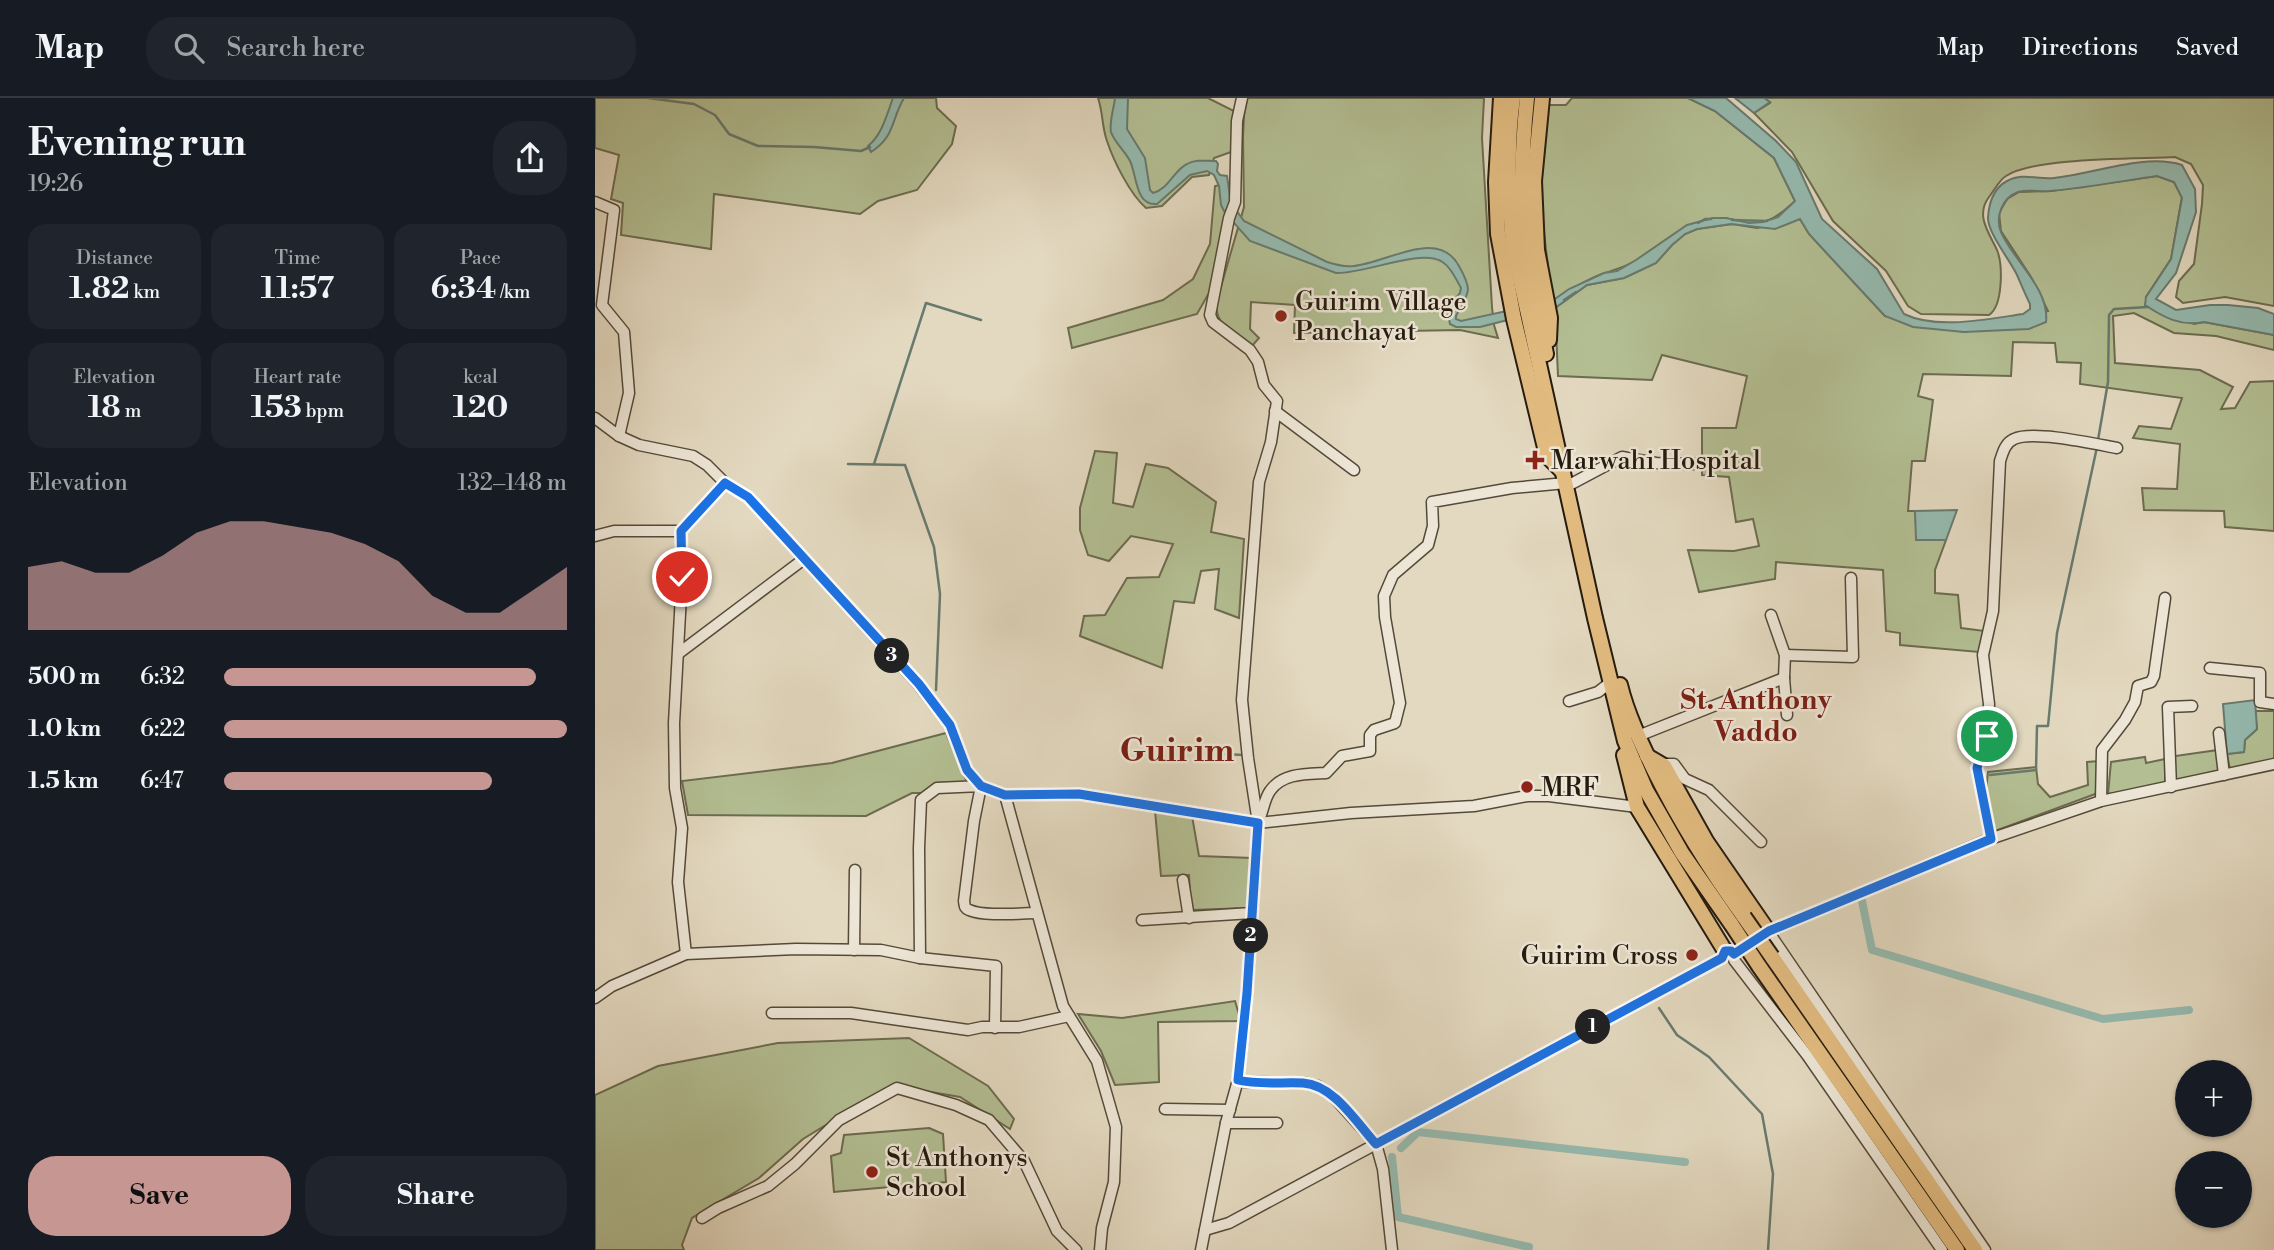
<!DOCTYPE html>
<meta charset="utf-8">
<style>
:root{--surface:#171b24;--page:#20242c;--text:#f1f3f6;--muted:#9ea1a6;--line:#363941;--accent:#c59692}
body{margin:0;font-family:"Libre Bodoni",serif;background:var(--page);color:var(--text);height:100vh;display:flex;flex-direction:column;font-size:26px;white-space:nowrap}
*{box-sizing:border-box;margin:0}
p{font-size:23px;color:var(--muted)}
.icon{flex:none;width:38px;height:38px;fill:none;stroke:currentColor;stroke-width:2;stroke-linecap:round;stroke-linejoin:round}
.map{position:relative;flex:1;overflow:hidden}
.panel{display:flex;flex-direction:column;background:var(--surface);width:595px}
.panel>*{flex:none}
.tools{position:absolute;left:1580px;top:962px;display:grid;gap:14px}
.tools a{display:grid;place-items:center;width:77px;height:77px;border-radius:50%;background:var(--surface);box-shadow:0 2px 5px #0004;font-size:35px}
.pin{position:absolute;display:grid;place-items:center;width:60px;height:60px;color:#fff;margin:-30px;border:4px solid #fff;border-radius:50%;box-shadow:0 2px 7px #0007}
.km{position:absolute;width:35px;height:35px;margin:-18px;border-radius:50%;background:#222;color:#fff;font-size:19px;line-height:35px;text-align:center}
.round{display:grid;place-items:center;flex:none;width:74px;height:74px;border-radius:28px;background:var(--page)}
.head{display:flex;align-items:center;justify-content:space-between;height:119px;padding:0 28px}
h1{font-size:38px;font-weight:700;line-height:52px}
.stats{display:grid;grid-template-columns:repeat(3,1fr);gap:10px;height:119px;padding:7px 28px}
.stats div{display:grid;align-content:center;border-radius:18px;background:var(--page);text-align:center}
.stats b{font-size:30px;font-weight:700}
.stats small{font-size:19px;font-weight:400}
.stats p{font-size:19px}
.chart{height:196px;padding:14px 28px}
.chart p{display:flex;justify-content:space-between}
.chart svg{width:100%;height:126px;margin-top:7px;fill:var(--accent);opacity:.7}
.primary-button{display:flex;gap:14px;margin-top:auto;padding:14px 28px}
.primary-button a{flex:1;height:80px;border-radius:28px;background:var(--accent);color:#111;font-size:28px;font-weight:700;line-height:80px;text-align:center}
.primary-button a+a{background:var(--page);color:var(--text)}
ul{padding:0 28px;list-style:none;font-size:23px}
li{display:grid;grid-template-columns:112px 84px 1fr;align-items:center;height:52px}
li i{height:18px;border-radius:9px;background:var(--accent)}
header{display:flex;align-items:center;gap:42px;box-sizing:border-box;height:98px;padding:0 35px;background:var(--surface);border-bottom:2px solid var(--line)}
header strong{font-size:33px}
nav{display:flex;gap:38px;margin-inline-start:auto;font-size:24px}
.search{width:490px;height:63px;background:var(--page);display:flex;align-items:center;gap:18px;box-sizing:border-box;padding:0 24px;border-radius:28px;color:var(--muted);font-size:26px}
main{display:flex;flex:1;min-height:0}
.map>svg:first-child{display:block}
.green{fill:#b3bf93;stroke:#6c6c50;stroke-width:2}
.water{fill:#95baaf;stroke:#687a6f;stroke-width:2}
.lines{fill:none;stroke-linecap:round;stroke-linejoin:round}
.stream{stroke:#687a6f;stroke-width:2.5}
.canal{stroke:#95baaf;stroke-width:8}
.minor-casing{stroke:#544a3a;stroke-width:13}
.highway-casing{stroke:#251a0e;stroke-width:18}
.minor{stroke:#ede6d6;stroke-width:10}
.highway{stroke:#e2bc80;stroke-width:14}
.highway-bridge-casing{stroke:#251a0e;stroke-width:18;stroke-linecap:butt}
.highway-bridge{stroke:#e2bc80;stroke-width:14}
.route-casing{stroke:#fff;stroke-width:14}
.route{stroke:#1a73e8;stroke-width:9}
.poi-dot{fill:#8f2418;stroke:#ede6d6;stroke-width:2.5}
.labels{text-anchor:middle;stroke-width:5;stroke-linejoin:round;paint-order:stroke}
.poi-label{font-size:26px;fill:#251a0e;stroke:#ede6d6;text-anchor:start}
.neighbourhood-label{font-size:28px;font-weight:bold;fill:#7a1f14;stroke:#ede6d6}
.district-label{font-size:33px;font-weight:bold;fill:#7a1f14;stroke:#ede6d6}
</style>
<header>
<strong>Map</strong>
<div class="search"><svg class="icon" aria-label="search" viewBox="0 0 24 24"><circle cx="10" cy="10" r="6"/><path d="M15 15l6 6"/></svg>Search here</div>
<nav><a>Map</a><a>Directions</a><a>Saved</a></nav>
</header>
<main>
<section class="panel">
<div class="head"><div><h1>Evening run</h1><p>19:26</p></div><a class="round"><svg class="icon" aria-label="share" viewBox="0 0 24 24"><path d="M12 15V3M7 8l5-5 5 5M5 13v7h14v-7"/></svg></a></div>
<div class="stats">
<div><p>Distance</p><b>1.82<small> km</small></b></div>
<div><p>Time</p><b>11:57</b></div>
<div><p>Pace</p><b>6:34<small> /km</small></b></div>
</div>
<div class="stats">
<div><p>Elevation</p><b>18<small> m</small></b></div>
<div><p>Heart rate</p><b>153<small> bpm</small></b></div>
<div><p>kcal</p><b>120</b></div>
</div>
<div class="chart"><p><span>Elevation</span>132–148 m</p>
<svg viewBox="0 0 160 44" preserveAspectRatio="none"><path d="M0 44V22L10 20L20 24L30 24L40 18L50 10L60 6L70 6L80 8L90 10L100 14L110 20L120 32L130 38L140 38L150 30L160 22V44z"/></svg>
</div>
<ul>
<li><b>500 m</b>6:32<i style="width:91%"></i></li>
<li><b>1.0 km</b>6:22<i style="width:100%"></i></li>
<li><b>1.5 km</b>6:47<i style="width:78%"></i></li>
</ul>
<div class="primary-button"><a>Save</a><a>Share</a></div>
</section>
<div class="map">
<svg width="1679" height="1152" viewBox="0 0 1679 1152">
<rect width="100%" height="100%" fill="#e3d9c0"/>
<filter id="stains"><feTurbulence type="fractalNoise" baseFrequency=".00286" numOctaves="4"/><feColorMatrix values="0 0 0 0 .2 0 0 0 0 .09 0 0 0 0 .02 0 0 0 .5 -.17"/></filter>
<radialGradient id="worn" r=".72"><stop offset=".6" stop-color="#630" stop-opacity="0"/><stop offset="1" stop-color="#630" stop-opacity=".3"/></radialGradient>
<g class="green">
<path d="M0,0H341L342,10L361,28L357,46L322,92L283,103L265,116L119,96L116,151L26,137L28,105L16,101L24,57L0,50Z"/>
<path d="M503,0H613L641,14L636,54L619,60L614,77L597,79L567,108L551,110C535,96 519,64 512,43C507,30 508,14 503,0Z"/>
<path d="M652,0H889L887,40L897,209L899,227L903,240L865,232L699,235L700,207L656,204L655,231L664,240L657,248C640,237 621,229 621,206L649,109L648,39L649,17Z"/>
<path d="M977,0H1093L1120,13L1179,60L1200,103C1186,116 1173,127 1153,125C1140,123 1129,118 1115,121C1084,128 1066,147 1040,163C1030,169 1021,171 1010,175C992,180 974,194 957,203L944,91L950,7H971Z"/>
<path d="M1169,0H1679V208L1630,199L1588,205L1581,199L1584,183L1599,166L1607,106L1608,87L1596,66L1580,59C1542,61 1439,59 1411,78C1404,82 1399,93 1394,99C1380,117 1394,135 1402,152C1408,167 1408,208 1394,217L1326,216L1313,208L1291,173L1238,123L1197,54L1159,15L1175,5Z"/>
<path d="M1562,78L1579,84L1587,99L1576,161L1551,199L1599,226L1609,224L1679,237V252L1621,238L1579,235L1539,215L1518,218L1520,265L1605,272L1638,289L1626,311L1640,310L1655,284L1679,283V433L1630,429L1629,413L1549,412L1547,390L1582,391L1585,346L1538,340L1544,328L1576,331L1587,300L1485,286L1486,265L1462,264L1460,245L1418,244L1416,278L1328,276L1323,298L1338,302L1330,363H1317L1313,413H1320L1322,442H1351L1340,472V495L1363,497L1366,530L1390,533L1384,554L1305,547V535L1291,533L1288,472L1181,464L1180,481L1104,494L1093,452L1139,453L1164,448L1158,421L1141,424L1134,379L1107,377V330H1141L1152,278L1067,257L1057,282L963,278L960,210L992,187L1029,180L1061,165L1077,147L1090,136L1102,131L1137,126L1162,130L1205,121L1214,136L1290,218L1369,234L1453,213L1436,179L1406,133L1404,115L1412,101L1424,94L1456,93Z"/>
<path d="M635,85L618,188L602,216L477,250L473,230L568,202L598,181L615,146L620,88Z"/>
<path d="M500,353L522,355L518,405L538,409L551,366L573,370L621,404L616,434L649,441L644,520L620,511L624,471L606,473L599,505L579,503L567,570L485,538L489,518L510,517L532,480L564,479L578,446L536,438L514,463L493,457L485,432V410Z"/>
<path d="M1660,613H1679V661L1635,672L1632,656L1649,654L1650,642L1662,631Z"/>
<path d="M351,635L372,684L341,685L327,695H317L271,718L93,717L87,683L237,665Z"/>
<path d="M1623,652L1626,672L1580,683V658Z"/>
<path d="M1550,659L1551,665L1570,661V686L1513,696L1516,664Z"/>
<path d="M1504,663L1503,695L1400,733L1391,693L1393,674L1441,669L1443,686L1455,699L1493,687L1492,664Z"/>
<path d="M560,713L597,718L604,758L657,760L653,810L596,812L594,777L566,778Z"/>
<path d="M640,903L646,923L563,924L564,984L520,987L506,953L483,916L527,920Z"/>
<path d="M314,940L393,988L419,1021L415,1031L365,999L313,990L277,999L208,1041L164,1080L97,1120L87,1147L89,1152H0V997L63,968L183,945Z"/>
<path d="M334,1030L348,1036L351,1084L239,1094L236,1058L246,1055L249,1037Z"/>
</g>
<g class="water">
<path d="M298,0H309C296,22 300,39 276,54L273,48C287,37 292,16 298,0Z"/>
<path d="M520,0H533L532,31L550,60L555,92L558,95C574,91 579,72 592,66C601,61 611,63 621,63L623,66L622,73L625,77L632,78L636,105L649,123L732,164C741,167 749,169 759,168C792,165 843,129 864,168C879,195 873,194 861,218V221L866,223L957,203L974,191L1009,175L1022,173L1041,162L1092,127L1118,120H1131L1154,125L1168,124L1183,119L1200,103L1179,60L1120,13L1093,0H1131L1181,43L1201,64L1227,121L1282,171L1309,216C1342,232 1393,221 1428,216L1435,211V206C1430,196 1426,186 1422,177C1415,162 1392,134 1393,119C1394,105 1399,90 1412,83C1428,74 1443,82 1459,80C1498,76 1550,55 1587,67L1600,91L1601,114L1581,175L1561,201L1581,212L1615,207H1633L1663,210L1679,216V237L1609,224C1586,229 1568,219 1550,207L1551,199L1576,161L1587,100L1579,84L1562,78C1527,83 1491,90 1455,93C1446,94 1432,91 1423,94C1407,100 1400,119 1406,134C1418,162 1455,191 1451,224L1434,231L1369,234L1318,229L1290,218L1214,136L1205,121L1180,131L1136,126L1102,131L1090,136L1077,147L1061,165L1029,180L992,187L960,210L885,229H861L855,226L852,211L865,195L866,190C861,181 855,168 846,163C823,151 770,176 741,175L655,143L630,115L626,107L624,88L619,77L612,73L595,77L562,106C540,108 542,77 535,63C530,53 519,44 516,34C514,24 519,10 520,0Z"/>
<path d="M1140,0H1169L1175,4L1159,15Z"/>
<path d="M1362,412L1351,442H1321L1320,413Z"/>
<path d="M1660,602L1662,631L1650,642L1649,654L1632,656L1628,606Z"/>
</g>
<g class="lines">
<g class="stream">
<path d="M53,0L99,6L120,17L134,36L163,48L219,49L266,53L275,49"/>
<path d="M1137,122L1172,123"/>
<path d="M1103,125L1110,121H1116"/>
<path d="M969,202L981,194"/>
<path d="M1503,342L1513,284L1514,217L1519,211L1553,209"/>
<path d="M253,366L310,367L339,449L345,496L341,592"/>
<path d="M279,366L331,205L386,222"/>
<path d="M628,656L649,657"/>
<path d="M1395,677L1441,672L1442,628H1453L1462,535L1502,349"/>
<path d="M1064,910L1082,937L1114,959L1167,1016L1178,1076L1173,1152"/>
</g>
<g class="canal">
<path d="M1267,803L1277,852L1508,921L1594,912"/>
<path d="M806,1050L823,1034L1090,1064"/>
<path d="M797,1059L803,1119L934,1149L933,1152"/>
</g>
<defs>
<g id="minor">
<path d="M0,104L19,112L7,207L29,234L34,295L24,338"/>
<path d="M680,313L759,372"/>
<path d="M0,320L24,338L44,347L98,358L112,367L130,385L153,399L324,587L355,627L372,672L386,688L410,697L484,696L663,725L756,715L879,708L932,698H954L1042,709"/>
<path d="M978,385L1027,359L1061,365L1103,366"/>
<path d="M0,438L19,433H86"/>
<path d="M1176,517L1190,557L1189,580"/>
<path d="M84,555L209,461"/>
<path d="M1190,557L1258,559L1256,480"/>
<path d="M1615,570L1665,575V604L1679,606"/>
<path d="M974,603L1003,594L1016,584"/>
<path d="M1624,635L1629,677"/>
<path d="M1043,638L1189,580L1192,617"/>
<path d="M1068,666H1079L1090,681L1114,692L1166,744"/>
<path d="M1576,689L1573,609L1597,608"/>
<path d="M410,697L468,908L502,963L521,1029L519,1084L507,1130L505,1152"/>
<path d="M1506,703L1507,652L1530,622L1540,604L1543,588L1556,584L1559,578L1570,500"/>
<path d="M663,724C668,715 669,701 675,693C687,675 711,676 731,675L747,658L775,653V637L779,632L800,625L805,605L790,519L789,498L798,477L833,447L838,428L837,404L917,390L971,385"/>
<path d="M1396,741L1382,670L1392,638L1394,606L1388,557L1398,513L1405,363C1408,354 1410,345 1419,341C1438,332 1500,346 1522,350"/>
<path d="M588,782L594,820"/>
<path d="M547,822L657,815"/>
<path d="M1173,833L1390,1152"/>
<path d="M1170,835L1392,742L1506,703L1679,666"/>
<path d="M259,852L260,772"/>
<path d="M91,856L83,784L87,730L80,690L79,625L87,479L86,433L130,385"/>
<path d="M1139,856L1154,846"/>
<path d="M325,860L324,750L326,702L342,690L386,688L379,723L369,803C370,808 369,810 374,812C390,819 425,815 442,815"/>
<path d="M1139,862L1212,957L1347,1152"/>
<path d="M0,900L17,888L91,856L201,851L286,852L325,860L401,868L400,930"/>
<path d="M177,915H256L373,932L387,929H424L474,918"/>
<path d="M643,982L650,984L711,985L723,988L737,997L781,1046L788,1071L797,1152"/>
<path d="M570,1011L635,1012"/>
<path d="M631,1025H682"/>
<path d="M107,1120L123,1110L173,1088L200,1066L244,1022L302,990L361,1007L394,1022L429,1063L462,1133L481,1152"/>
<path d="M610,1132L634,1125L1127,860"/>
<path d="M606,1152L631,1025L643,982L652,895L663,725L653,660L647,602L664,384L676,344L682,303L669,287L663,264L655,252L618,224L615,217L634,120L640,104L642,23L647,0"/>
</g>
<g id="highway">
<path d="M906,0L901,84L903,136L919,221L952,358L968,374"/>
<path d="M918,0C911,49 914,99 918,148L1000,520L1030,643L1051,692L1087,755L1137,827"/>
<path d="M932,0C927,48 925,97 931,145C935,182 944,219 951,256"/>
<path d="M947,0L939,83L942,152L955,220L954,242"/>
<path d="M1025,587C1032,616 1046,645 1059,672C1085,724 1115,772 1149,819"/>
<path d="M1029,657L1042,709L1130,853"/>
<path d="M1052,658L1069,668L1111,743L1173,833"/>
<path d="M1177,859L1380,1152"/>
<path d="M1164,868L1362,1152"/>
</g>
</defs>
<use href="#minor" class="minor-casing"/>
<use href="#highway" class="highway-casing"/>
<use href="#minor" class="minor"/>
<use href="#highway" class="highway"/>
<defs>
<g id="highway-bridge">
<path d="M1149,819L1177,859"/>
<path d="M1137,827L1164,868"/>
</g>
</defs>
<use href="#highway-bridge" class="highway-bridge-casing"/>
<use href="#highway-bridge" class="highway-bridge"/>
</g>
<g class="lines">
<defs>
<path id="route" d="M87,479L86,433L130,385L153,399L324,586L355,627L372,672L386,688L410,697L484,696L663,725L652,895L643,982C663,987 687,984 708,985C739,987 761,1024 781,1046L1127,860L1130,853H1136L1139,856L1174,833L1396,741L1382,670L1392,638"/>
</defs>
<use href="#route" class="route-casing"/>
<use href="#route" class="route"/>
</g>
<g class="poi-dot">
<circle cx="686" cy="218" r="7"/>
<path d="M936.5 351.5h7v7h7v7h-7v7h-7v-7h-7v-7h7z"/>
<circle cx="932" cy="689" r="7"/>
<circle cx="1097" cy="857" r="7"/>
<circle cx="277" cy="1074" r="7"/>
</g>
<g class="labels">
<g class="poi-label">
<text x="700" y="212">Guirim Village<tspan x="700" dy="30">Panchayat</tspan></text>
<text x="956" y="371">Marwahi Hospital</text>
<text x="946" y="698">MRF</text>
<text x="1083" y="866" text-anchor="end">Guirim Cross</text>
<text x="291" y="1068">St Anthonys<tspan x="291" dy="30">School</tspan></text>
</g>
<g class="neighbourhood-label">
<text x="1161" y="611">St. Anthony<tspan x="1161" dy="32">Vaddo</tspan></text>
</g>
<g class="district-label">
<text x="582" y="663">Guirim</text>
</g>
</g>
<rect width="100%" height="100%" filter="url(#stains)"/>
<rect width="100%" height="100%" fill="url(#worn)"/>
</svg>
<div class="tools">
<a>+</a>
<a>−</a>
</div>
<div class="pin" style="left:1392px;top:638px;background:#1e9e55"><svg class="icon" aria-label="arrive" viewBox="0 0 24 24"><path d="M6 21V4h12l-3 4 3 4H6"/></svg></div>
<div class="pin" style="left:87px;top:479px;background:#d93025"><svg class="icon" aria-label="check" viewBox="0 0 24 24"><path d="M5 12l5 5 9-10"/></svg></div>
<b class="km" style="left:998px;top:929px">1</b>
<b class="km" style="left:656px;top:838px">2</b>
<b class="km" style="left:297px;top:558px">3</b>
</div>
</main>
